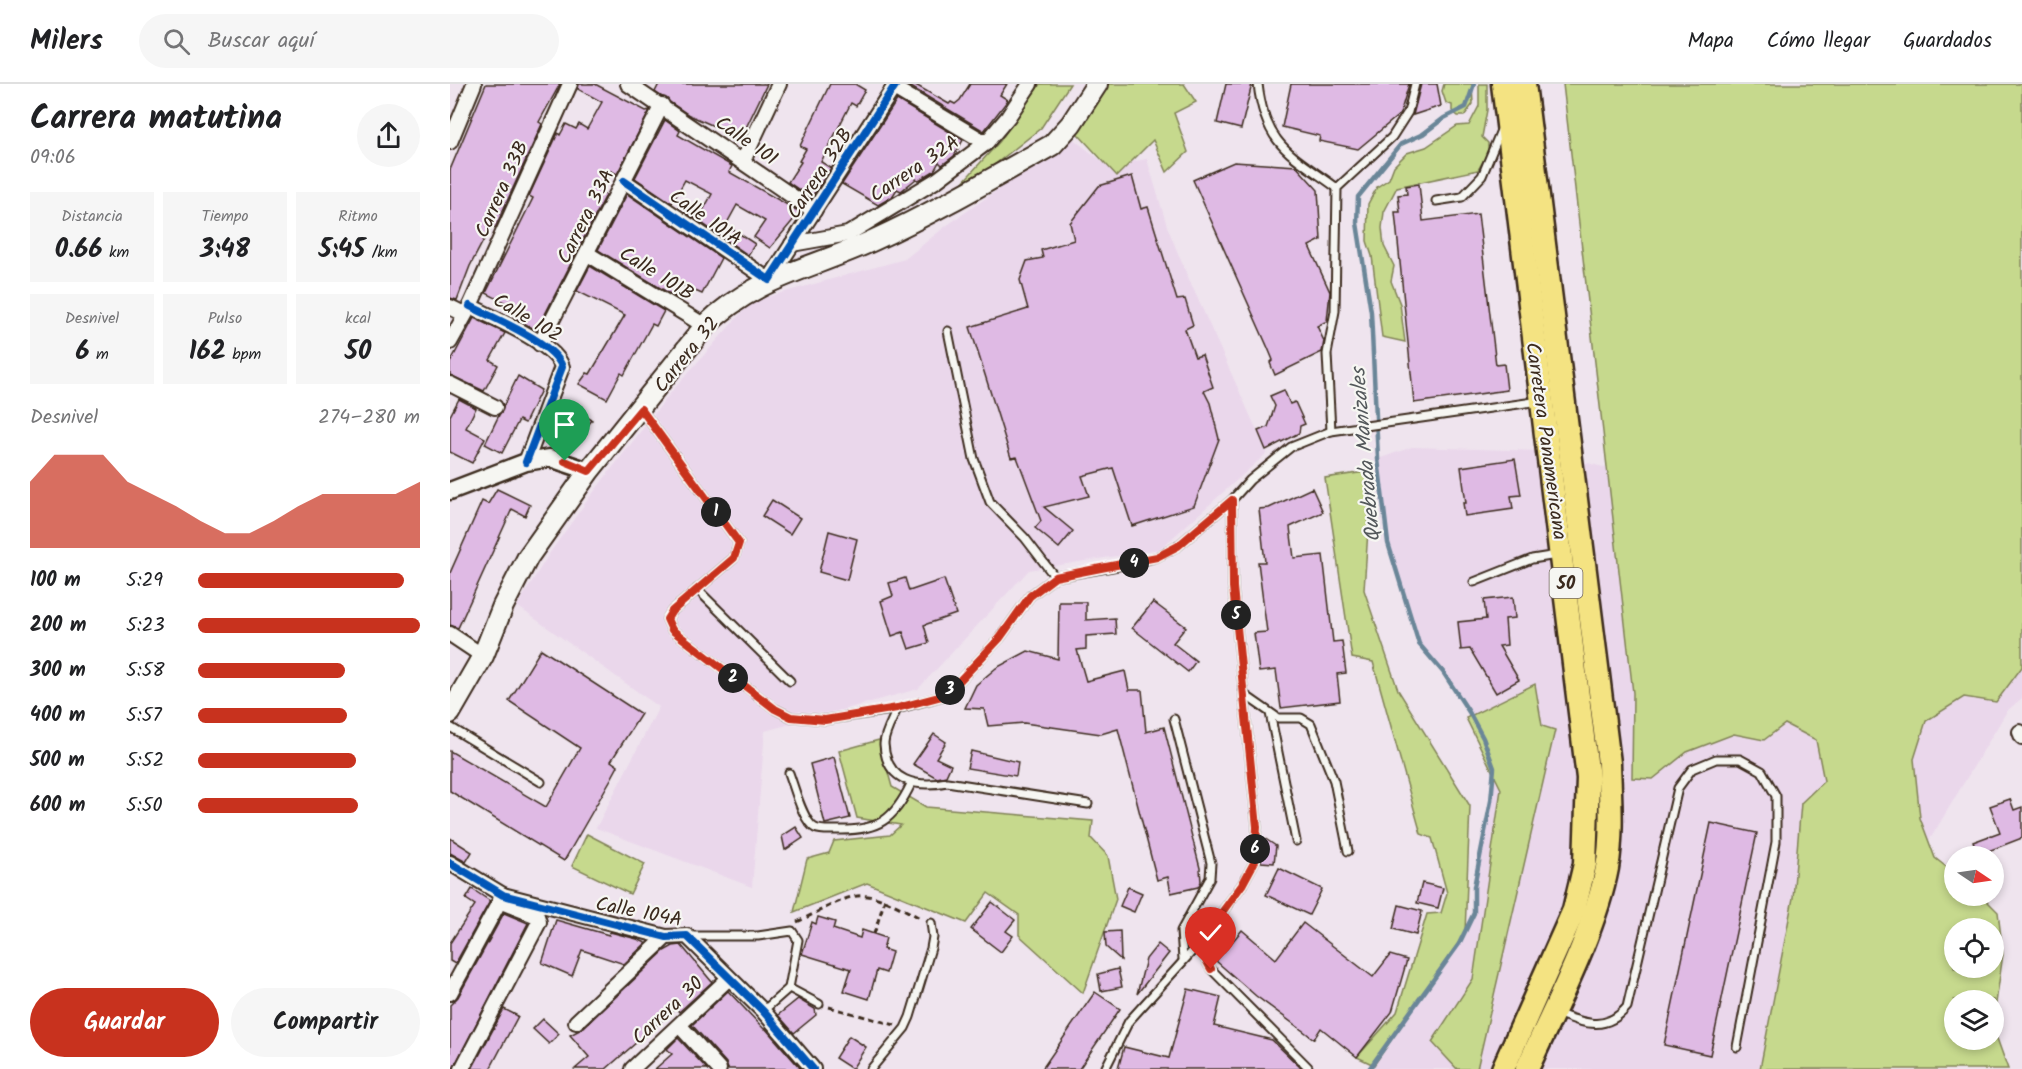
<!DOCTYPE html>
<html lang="es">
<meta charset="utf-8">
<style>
:root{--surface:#fff;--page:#f6f6f6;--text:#202124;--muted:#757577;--line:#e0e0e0;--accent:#c8321e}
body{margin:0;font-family:Kalam,sans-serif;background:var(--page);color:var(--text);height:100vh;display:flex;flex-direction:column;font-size:22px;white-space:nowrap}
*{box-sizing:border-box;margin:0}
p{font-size:20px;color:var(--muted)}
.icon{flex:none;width:33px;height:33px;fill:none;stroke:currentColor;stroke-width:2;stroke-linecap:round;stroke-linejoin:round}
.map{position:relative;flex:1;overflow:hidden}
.panel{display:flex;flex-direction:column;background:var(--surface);width:450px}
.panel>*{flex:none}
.needle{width:39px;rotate:103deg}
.fabs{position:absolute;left:1494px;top:762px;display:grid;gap:12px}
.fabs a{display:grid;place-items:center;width:60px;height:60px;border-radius:50%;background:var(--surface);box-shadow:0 3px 9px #0003;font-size:30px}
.pin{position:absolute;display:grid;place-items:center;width:51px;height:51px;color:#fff;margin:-62px -26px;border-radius:50% 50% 50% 0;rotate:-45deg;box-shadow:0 0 6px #0007}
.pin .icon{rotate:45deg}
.km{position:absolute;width:30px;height:30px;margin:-15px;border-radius:50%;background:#222;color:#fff;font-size:16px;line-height:30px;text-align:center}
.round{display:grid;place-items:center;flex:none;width:63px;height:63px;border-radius:32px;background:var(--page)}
.summary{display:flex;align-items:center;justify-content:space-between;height:102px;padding:0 30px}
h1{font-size:33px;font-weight:700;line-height:45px}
.figures{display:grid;grid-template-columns:repeat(3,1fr);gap:9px;height:102px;padding:6px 30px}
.figures div{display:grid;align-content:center;border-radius:0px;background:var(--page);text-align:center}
.figures b{font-size:26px;font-weight:700}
.figures small{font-size:16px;font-weight:400}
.figures p{font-size:16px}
.chart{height:168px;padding:12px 30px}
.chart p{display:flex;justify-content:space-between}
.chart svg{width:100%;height:108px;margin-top:6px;fill:var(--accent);opacity:.7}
.button{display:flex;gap:12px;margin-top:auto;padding:12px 30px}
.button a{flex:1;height:69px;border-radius:36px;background:var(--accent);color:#fff;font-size:24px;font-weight:700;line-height:69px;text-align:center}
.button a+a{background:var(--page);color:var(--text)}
ul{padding:0 30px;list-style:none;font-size:20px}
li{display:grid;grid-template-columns:96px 72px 1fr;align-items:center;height:45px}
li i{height:15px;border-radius:8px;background:var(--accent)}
header{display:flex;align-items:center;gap:36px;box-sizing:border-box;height:84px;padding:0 30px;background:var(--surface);border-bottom:2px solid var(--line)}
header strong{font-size:28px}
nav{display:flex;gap:33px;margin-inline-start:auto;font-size:21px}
.search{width:420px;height:54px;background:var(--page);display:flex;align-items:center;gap:15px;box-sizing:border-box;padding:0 21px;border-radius:33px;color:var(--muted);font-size:22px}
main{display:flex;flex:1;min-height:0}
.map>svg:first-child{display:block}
.built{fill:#ead7eb}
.green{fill:#c6d98d;stroke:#808256;stroke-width:1.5;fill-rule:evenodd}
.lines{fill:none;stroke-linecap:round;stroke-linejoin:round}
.stream{stroke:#6b8698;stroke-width:4.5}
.building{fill:#dfbae4;stroke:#3b2a1e;stroke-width:1.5}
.service-casing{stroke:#3b2a1e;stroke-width:11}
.minor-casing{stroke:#3b2a1e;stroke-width:18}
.tertiary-casing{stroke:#3b2a1e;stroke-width:21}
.secondary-casing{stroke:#3b2a1e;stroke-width:24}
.trunk-casing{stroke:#3b2a1e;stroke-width:27}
.path{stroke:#3b2a1e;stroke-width:3;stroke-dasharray:6 4.5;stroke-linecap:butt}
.service{stroke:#f6f6f2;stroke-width:7}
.minor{stroke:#f6f6f2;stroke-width:14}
.tertiary{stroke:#f6f6f2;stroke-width:16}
.secondary{stroke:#f6f6f2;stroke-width:20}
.trunk{stroke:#f4e382;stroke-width:22}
.cycleway-casing{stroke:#f6f6f2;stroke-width:11}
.cycleway{stroke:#0057b8;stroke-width:8}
.route-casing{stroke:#fff;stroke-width:12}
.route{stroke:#c8321e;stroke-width:8}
.labels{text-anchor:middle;stroke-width:4.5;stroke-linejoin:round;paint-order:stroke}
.shield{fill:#f6f6f2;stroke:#73675e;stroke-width:1.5}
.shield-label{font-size:18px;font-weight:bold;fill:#3b2a1e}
.street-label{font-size:20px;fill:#3b2a1e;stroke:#f6f6f2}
.water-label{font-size:21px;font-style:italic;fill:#53585b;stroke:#f6f6f2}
</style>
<header>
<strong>Milers</strong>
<div class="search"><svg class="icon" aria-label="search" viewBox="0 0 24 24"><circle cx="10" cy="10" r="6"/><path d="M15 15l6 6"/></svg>Buscar aquí</div>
<nav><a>Mapa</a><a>Cómo llegar</a><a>Guardados</a></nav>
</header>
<main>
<section class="panel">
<div class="summary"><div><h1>Carrera matutina</h1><p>09:06</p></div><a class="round"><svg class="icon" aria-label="share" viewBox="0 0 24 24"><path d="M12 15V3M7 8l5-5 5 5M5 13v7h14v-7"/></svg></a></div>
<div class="figures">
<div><p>Distancia</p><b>0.66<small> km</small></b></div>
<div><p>Tiempo</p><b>3:48</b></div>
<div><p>Ritmo</p><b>5:45<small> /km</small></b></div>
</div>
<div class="figures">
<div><p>Desnivel</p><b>6<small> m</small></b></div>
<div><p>Pulso</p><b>162<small> bpm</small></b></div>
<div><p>kcal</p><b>50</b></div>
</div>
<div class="chart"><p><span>Desnivel</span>274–280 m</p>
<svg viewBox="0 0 160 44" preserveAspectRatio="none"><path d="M0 44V17L10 6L20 6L30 6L40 17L50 22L60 27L70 33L80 38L90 38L100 33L110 27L120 22L130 22L140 22L150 22L160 17V44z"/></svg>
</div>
<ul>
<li><b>100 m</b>5:29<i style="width:93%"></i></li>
<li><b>200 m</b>5:23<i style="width:100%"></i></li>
<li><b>300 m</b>5:58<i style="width:66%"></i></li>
<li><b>400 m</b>5:57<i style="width:67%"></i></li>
<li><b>500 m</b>5:52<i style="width:71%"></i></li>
<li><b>600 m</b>5:50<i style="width:72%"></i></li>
</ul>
<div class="button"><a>Guardar</a><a>Compartir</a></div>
</section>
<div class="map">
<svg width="1572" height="985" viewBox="0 0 1572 985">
<rect width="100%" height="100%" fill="#efe4ee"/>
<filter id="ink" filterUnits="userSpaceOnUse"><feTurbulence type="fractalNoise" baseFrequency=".0167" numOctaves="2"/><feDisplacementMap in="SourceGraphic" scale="12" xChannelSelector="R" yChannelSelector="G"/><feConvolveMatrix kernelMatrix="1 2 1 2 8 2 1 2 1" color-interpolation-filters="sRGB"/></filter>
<g filter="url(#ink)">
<g class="built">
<path d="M622,54L658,82L697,75L717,142L734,184L817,369L710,465L579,486L468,605L315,647L302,803L146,744L209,623L67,522L99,470L139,414L222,307L302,217L455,175L496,142Z"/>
<path d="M962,363L1092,367L1572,493V614L1557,627L1342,985H919L1009,860L1024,829V803L1041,717L1044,684L1033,654L1019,628L993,588L969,560L938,459L928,375Z"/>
</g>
<g class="green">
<path d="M590,0H620L591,44L525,96L512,99L550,57Z"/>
<path d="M656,0H734L746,18L724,29L738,68L717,88L703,56L667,92L627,49Z"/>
<path d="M994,0H1022L1023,20L1014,32H1008L1002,27V21L996,19L992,7Z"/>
<path d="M1029,0H1037V26L1032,53L1038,59V69L1028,86L947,103L934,128L932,144L934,162L944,182L941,197L950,220L955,258L932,253L922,172L917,157L918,120L927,103L939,95L944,82L957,69L976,63L1007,42L1019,41L1029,22Z"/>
<path d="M1113,0H1572V583L1546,618L1514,613L1476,637L1464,675L1470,734L1485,774L1504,789V812H1532L1548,828L1553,870L1544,933V916H1504V956H1544V946L1558,985H1310L1343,814L1351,719L1374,697L1366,656L1335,640L1314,656L1284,650L1237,668L1203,695L1182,694L1183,609ZM1504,844H1544V884H1504Z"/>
<path d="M922,387L914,506L948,606L1020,722L1015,849L924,981L907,973L947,928L977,830L991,829L997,809L982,754L971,750L923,578L902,574L875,394Z"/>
<path d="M1085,600L1092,642L1105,646L1027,985H1007L982,958L1023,895L1051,705L1016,634Z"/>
<path d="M429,656L442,703L476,723L643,737L641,754L658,772L666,815L633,909L569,851V831L538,809L516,839L417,799L344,828L357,775L379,769L384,757L440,751L451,741L407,734L389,667Z"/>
<path d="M137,750L195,780L180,810L122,782Z"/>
</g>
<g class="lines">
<path class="stream" d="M919,985L1009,860L1024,829V803L1041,717L1044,684L1033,654L1019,628L993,588L969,560L938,459L928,375L921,228L907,139L908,113L951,60L973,50L994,34L1016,23L1024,0"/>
</g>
<g class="building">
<path d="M36,0H110L89,38L92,40L45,144L42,142L38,148L20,182L7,216L0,214V86Z"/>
<path d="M129,0H145L196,27L200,26L167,90L161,87L150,108L156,111L89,242L87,241L84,245L65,234L70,226L36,209L83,114L79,112L108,49L110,51L116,40L126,45L129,40L137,45L152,18L128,5Z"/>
<path d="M209,0H317L291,54L239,31L205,8Z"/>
<path d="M380,0H405L415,6L406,22L401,19L371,78L381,84L361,114L338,98L351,78L349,77L356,65L350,62Z"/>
<path d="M456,0H464L499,20L501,18L505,20L510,16L520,0H557L550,11L558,16L534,47Z"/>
<path d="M776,0H802L791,45L767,39Z"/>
<path d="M841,0H959L950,30L908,65L869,57L870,52L832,43Z"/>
<path d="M971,0H987L991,22L963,31Z"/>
<path d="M447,16L513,56L504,72L492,81L489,78L484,87L469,96L466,95L451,107L447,105L442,113L428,121L392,100Z"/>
<path d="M215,36L230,47L228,51L282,82L279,88L350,128L320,164L304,153L315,137L287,121L276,141L305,160L298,171L243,133L244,129L250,132L262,110L235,96L222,119L185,94Z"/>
<path d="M784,78L846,82L868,106L871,156L859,162L880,208L877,237L867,242L874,257L872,268L825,291L820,279L823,276L818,264L743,96Z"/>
<path d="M682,92L691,125L698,123L727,216L735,215L743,241L735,245L745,273L752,271L763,303L754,307L760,319L769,355L744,422L682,442L663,384L632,392L639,412L594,423L623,447L609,464L585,444L591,437L567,373L561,374L520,243L578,225L570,196L577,177L593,174L591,166L624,156L620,139L649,102Z"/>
<path d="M969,100L973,137L1028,130L1046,281L1054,280L1057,306L964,319L945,128H950L948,111L957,110L956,102Z"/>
<path d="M177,110L271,174L252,210L227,199L225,213L148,166Z"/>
<path d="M140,182L214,227L206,242L202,240L174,291L171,289L157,315L129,300L137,289L140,290L175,231L127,207Z"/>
<path d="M24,234L55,249L40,276L48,281L34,307L0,291V279Z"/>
<path d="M68,292L91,306L75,339L69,336L52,369L35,360Z"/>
<path d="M834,306L840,320L845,318L855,340L850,342L849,349L816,366L808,347L818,343L825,322L820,312Z"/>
<path d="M9,315L26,324L16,344L35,354L22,379L0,368V332Z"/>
<path d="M111,318L142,336L130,352L101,337Z"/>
<path d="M1065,375L1071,411L1061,412L1063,425L1015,432L1013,419H1016L1011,383Z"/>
<path d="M862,404L873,428L840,443L844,474L873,471L883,558L892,557L896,589L887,590L890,617L831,624L826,586L809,588L804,549L817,548L808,478H815L809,425L819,424Z"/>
<path d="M47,405L80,421L75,432L62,425L8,544L0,541V489L32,417L38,420Z"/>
<path d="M322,416L350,434L340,450L312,432Z"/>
<path d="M379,447L407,455L397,496L369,488Z"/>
<path d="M455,494L459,507L494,495L506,530L474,541L479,559L459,565L453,548L442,552L431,517L443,512L439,499Z"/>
<path d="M1063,513L1065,534L1055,535L1057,561L1049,562L1069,596L1046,609L1020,565L1011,566L1008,538L1036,535L1034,516Z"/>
<path d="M609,518H636V536L665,534L666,550L636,552V565L627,566L636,597L675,587L679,606H692L696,648L714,643L750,784L751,798L748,803L721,809L718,793L707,796L668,645L651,650L574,639L538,642L534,625L515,624L526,601L546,584L578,567L608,575Z"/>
<path d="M703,518L736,543L723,559L746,577L738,588L682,544Z"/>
<path d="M91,565L191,630L161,677L168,682L161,695L114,777L0,707V667L96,723L130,664L59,617Z"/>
<path d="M484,650L496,658L486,674L501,681L496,692L487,694L463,680Z"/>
<path d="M521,667L568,678L566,692L517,684Z"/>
<path d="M384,673L400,734L375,740L360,680Z"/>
<path d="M1560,715L1564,726L1572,723V754L1528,771L1523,758L1550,748L1540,722Z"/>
<path d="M1261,739L1307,749L1260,971L1214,961Z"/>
<path d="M346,743L353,754L335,766L332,752Z"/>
<path d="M0,754L22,768L16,778L0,769Z"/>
<path d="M814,754L826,762L824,779L811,778Z"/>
<path d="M829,784L872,805L859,831L816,811Z"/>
<path d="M972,799L993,804L988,824L967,819Z"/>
<path d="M678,803L692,809L684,828L670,822Z"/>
<path d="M22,805L40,817L5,880L0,877V859L25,821L16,815Z"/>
<path d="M542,818L565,836L556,847L563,852L551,868L521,845Z"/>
<path d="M949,821L972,827L966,851L943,845Z"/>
<path d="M54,829L78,839L3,985H0V921L8,913Z"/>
<path d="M368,833L385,838L383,845L410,854L412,846L436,854L433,865L442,868L436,889L427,886L419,915L394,907L401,885L352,870L362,838L366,840Z"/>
<path d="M106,836L159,851L160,848L187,855L196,859L174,880L132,866L122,892L92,879Z"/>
<path d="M853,839L923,893L940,871L957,876L942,928L907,973L871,944L864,955L806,912L766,877L792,846L826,875Z"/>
<path d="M670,847L671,876L656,863L655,848Z"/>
<path d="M708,860L719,869L687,910L696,875Z"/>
<path d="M231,861L262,898L229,928L226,924L156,985H125L139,973L120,951L132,945L214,867L223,862Z"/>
<path d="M668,885L672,903L651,907L648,890Z"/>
<path d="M738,905L771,913L764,942L822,956L852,985H668L674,963L719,974Z"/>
<path d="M278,907L314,945L315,944L351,985H278L276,979L242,941Z"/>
<path d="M645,908L670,925L629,985H592Z"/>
<path d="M348,915L365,925L366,931L344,949L328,931Z"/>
<path d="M54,925L68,932L40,985H22Z"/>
<path d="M93,935L109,950L99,960L83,945Z"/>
<path d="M399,952L416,963L402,985L385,974Z"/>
<path d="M228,954L257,985H205L222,970L217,965Z"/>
</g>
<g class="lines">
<defs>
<g id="service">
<path d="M808,0C815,62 841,70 887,104"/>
<path d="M986,117L1012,113L1032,92L1051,46"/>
<path d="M498,247L524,375L540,418L575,454L605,493"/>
<path d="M191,325L289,459L284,474L222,527L217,535L222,546L325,625L341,633L375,636L447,625L496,611L550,554L580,512L605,493L685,479L707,473L728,462L782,416L800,396L841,363L881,347L1090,317"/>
<path d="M881,347L877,270L885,227L887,104L942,53L958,28L965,0"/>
<path d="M1024,498L1082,475L1107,471"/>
<path d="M247,505L340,597"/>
<path d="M795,611L828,634H851L861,640L884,697L898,767"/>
<path d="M447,625C443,635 434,650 434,660C436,698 467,704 497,698L638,720"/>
<path d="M820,629L846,757"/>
<path d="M724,635L761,779L760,794L731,847L733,875"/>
<path d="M0,643L91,698"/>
<path d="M339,689C344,702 353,738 365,744C371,747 381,746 388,746C428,747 444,736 461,700"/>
<path d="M240,852H308L342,847L348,856L339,904L369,920"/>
<path d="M748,861L761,885L858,983"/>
<path d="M313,927L339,904"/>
<path d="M1106,929C1134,939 1155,949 1177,923L1228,704L1242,685L1266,675H1290L1312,687L1326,712V758L1287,963"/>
<path d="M421,985L455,944L460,933L481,864L483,853L481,839"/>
<path d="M655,985L679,937L748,861L792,801L805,777L807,743L783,503L782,416"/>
</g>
<g id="minor">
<path d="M178,0L364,127"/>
<path d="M444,4L536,59"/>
<path d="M0,58L24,0"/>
<path d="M293,77L329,0"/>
<path d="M174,97L319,196L446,0"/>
<path d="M342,160L398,150L487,96L536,59L558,33L580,0"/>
<path d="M138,170L255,242"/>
<path d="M20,222C43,234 105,259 112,283L76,378"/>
<path d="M0,223L14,230"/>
<path d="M0,258L20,222L120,0"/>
<path d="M90,260L212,21"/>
<path d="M0,300L45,323"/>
<path d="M0,550L33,572"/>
<path d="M1570,648L1572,653"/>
<path d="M0,779L53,811L216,853L237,852L313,927L363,985"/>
<path d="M0,909L53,811"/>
<path d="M126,938L216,853"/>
<path d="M230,942L269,985"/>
<path d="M12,985L89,838L87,832L54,819"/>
<path d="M182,985L278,895"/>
</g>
<path id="tertiary" d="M0,407L76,378L100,374L139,387"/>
<path id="secondary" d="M0,629L33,572L53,522L78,473L139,387L255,242C306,192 362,185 424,156C485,128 543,94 602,61L621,40L647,0"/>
<g id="trunk">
<path d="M1053,0L1138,694L1135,780L1124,826L1053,985"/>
<path d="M1074,0L1159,679C1160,713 1163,750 1157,784C1145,848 1104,925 1077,985"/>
</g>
</defs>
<use href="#service" class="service-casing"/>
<use href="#minor" class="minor-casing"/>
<use href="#tertiary" class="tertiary-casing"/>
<use href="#secondary" class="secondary-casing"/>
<use href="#trunk" class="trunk-casing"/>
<g class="path">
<path d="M347,838C411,807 407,800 472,835"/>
<path d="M424,850L435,815"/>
<path d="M379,923L445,941"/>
</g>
<use href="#service" class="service"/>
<use href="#minor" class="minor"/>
<use href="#tertiary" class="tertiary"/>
<use href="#secondary" class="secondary"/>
<use href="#trunk" class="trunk"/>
<defs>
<g id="cycleway">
<path d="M174,97L319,196L446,0"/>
<path d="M20,222C43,234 105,259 112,283L76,378"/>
<path d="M0,779L53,811L216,853L237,852L313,927L363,985"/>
</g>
</defs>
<use href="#cycleway" class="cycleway-casing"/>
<use href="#cycleway" class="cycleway"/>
</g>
</g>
<g class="lines" filter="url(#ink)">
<defs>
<path id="route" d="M115,377L139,387L191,325L289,459L284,474L222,527L217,535L222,546L325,625L341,633L375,636L447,624L496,611L550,554L580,512L605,493L707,473L728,462L782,416L783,503L807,743L805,777L792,801L748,861L761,885"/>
</defs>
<use href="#route" class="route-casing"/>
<use href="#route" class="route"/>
</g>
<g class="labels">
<rect class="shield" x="1099.5" y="484" width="33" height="30" rx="4.5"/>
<g class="shield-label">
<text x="1116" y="505">50</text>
</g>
<g class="street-label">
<text transform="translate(297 56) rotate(35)" y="7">Calle 101</text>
<text transform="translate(464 84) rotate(-34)" y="7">Carrera 32A</text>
<text transform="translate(369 89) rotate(-57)" y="7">Carrera 32B</text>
<text transform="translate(51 105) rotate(-66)" y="7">Carrera 33B</text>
<text transform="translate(135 132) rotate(-63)" y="7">Carrera 33A</text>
<text transform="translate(256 133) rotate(35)" y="7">Calle 101A</text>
<text transform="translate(207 189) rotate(32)" y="7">Calle 101B</text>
<text transform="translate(78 233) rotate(31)" y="7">Calle 102</text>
<text transform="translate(236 270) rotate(-51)" y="7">Carrera 32</text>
<text transform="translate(1097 357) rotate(82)" y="7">Carretera Panamericana</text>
<text transform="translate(189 827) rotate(11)" y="7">Calle 104A</text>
<text transform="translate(217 926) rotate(-43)" y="7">Carrera 30</text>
</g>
<g class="water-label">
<text transform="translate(915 371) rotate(-95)" y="7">Quebrada Manizales</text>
</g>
</g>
</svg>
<div class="fabs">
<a><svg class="needle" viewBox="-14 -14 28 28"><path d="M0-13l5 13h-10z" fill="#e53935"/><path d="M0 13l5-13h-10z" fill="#757577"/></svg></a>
<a><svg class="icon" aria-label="locate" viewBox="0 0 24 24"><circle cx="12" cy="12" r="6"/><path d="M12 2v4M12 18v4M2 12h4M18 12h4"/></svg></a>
<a><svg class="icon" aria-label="layers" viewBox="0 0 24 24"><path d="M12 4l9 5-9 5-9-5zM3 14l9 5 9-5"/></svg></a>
</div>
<div class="pin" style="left:115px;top:377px;background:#1e9e55"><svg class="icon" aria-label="arrive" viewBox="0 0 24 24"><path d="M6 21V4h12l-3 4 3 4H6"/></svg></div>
<div class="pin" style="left:761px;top:885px;background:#d93025"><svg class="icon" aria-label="check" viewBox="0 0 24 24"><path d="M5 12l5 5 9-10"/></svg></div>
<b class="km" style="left:266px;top:428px">1</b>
<b class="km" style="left:283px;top:594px">2</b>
<b class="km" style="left:500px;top:606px">3</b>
<b class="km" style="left:684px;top:479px">4</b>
<b class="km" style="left:786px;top:531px">5</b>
<b class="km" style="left:805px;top:765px">6</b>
</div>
</main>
